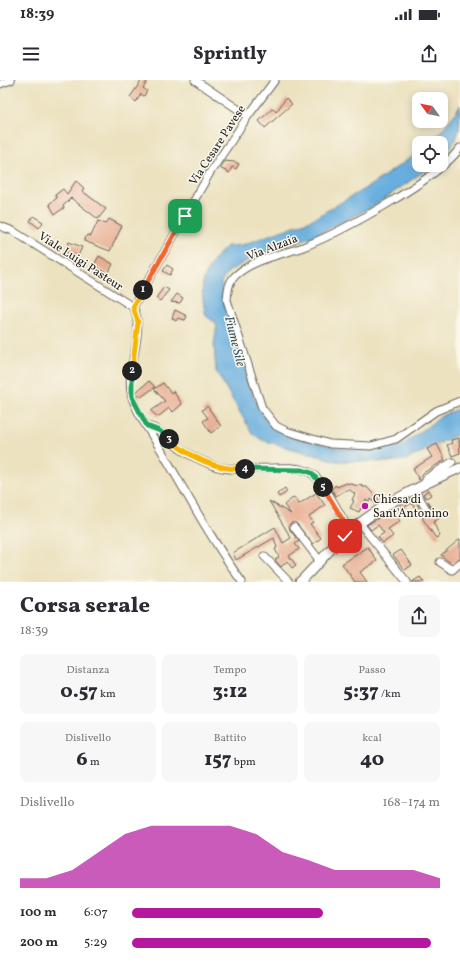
<!DOCTYPE html>
<html lang="it">
<meta charset="utf-8">
<style>
:root{--surface:#fff;--page:#f7f7f7;--text:#2b2b33;--muted:#7c7c81;--accent:#b5179e}
body{margin:0;font-family:Vollkorn,serif;background:var(--page);color:var(--text);height:100vh;display:flex;flex-direction:column;font-size:15px;white-space:nowrap}
*{box-sizing:border-box;margin:0}
p{font-size:13px;color:var(--muted)}
.icon{flex:none;width:22px;height:22px;fill:none;stroke:currentColor;stroke-width:2;stroke-linecap:round;stroke-linejoin:round}
.map{position:relative;height:502px;overflow:hidden}
.side{display:flex;flex-direction:column;background:var(--surface);flex:1}
.side>*{flex:none}
.needle{width:26px;rotate:303deg}
.fabs{position:absolute;left:412px;top:12px;display:grid;gap:8px}
.fabs a{display:grid;place-items:center;width:36px;height:36px;border-radius:8px;background:var(--surface);box-shadow:0 2px 10px #0003;font-size:20px}
.pin{position:absolute;display:grid;place-items:center;width:34px;height:34px;color:#fff;margin:-17px;border-radius:8px;box-shadow:0 2px 6px #0006}
.km{position:absolute;width:20px;height:20px;margin:-10px;border-radius:50%;background:#222;color:#fff;font-size:11px;line-height:20px;text-align:center}
.round{display:grid;place-items:center;flex:none;width:42px;height:42px;border-radius:8px;background:var(--page)}
.headline{display:flex;align-items:center;justify-content:space-between;height:68px;padding:0 20px}
h1{font-size:22px;font-weight:800;line-height:30px}
.metrics{display:grid;grid-template-columns:repeat(3,1fr);gap:6px;height:68px;padding:4px 20px}
.metrics div{display:grid;align-content:center;border-radius:8px;background:var(--page);text-align:center}
.metrics b{font-size:20px;font-weight:800}
.metrics small{font-size:11px;font-weight:400}
.metrics p{font-size:11px}
.chart{height:112px;padding:8px 20px}
.chart p{display:flex;justify-content:space-between}
.chart svg{width:100%;height:72px;margin-top:4px;fill:var(--accent);opacity:.7}
ul{padding:0 20px;list-style:none;font-size:13px}
li{display:grid;grid-template-columns:64px 48px 1fr;align-items:center;height:30px}
li i{height:10px;border-radius:5px;background:var(--accent)}
.status{display:flex;justify-content:space-between;align-items:center;height:28px;padding:0 20px;background:var(--surface);direction:ltr}
.status svg{height:11px;fill:currentColor}
header{display:flex;justify-content:space-between;align-items:center;height:52px;padding:0 20px;background:var(--surface);font-size:18px;font-weight:800}
.map>svg:first-child{display:block}
.water{fill:#67aede;stroke:#42657d}
.building{fill:#e8ac90}
.lines{fill:none;stroke-linecap:round;stroke-linejoin:round}
.minor-casing{stroke:#656155;stroke-width:9}
.major-casing{stroke:#656155;stroke-width:11}
.minor{stroke:#fff;stroke-width:7}
.major{stroke:#fff;stroke-width:9}
.split-1-casing{stroke:#fff;stroke-width:8}
.split-2-casing{stroke:#fff;stroke-width:8}
.split-3-casing{stroke:#fff;stroke-width:8}
.split-4-casing{stroke:#fff;stroke-width:8}
.split-5-casing{stroke:#fff;stroke-width:8}
.split-6-casing{stroke:#fff;stroke-width:8}
.split-1{stroke:#f0652b;stroke-width:5}
.split-2{stroke:#f5b400;stroke-width:5}
.split-3{stroke:#22a559;stroke-width:5}
.split-4{stroke:#f5b400;stroke-width:5}
.split-5{stroke:#22a559;stroke-width:5}
.split-6{stroke:#f0652b;stroke-width:5}
.poi-dot{fill:#b5179e;stroke:#fbf7ec;stroke-width:1.5}
.labels{text-anchor:middle;stroke-width:3;stroke-linejoin:round;paint-order:stroke}
.street-label{font-size:12px;fill:#1c1c1c;stroke:#fbf7ec}
.poi-label{font-size:12px;fill:#1c1c1c;stroke:#fbf7ec;text-anchor:start}
.water-label{font-size:13px;font-style:italic;fill:#3a566a;stroke:#fbf7ec}
</style>
<div class="status"><b>18:39</b><svg viewBox="0 0 49 12"><path d="M0 12V9h3v3zM5 12V6h3v6zM10 12V3h3v9zM15 12V0h3v12zM26 1h20v11H26zM47 4h2v5h-2z"/></svg></div>
<header><svg class="icon" aria-label="menu" viewBox="0 0 24 24"><path d="M4 6h16M4 12h16M4 18h16"/></svg>Sprintly<svg class="icon" aria-label="share" viewBox="0 0 24 24"><path d="M12 15V3M7 8l5-5 5 5M5 13v7h14v-7"/></svg></header>
<div class="map">
<svg width="460" height="502" viewBox="0 0 460 502">
<rect width="100%" height="100%" fill="#fbf7ec"/>
<filter id="ink" filterUnits="userSpaceOnUse"><feTurbulence type="fractalNoise" baseFrequency=".025" numOctaves="2"/><feDisplacementMap in="SourceGraphic" scale="8" xChannelSelector="R" yChannelSelector="G"/><feConvolveMatrix kernelMatrix="1 2 1 2 8 2 1 2 1" color-interpolation-filters="sRGB"/></filter>
<filter id="wash" filterUnits="userSpaceOnUse"><feTurbulence type="fractalNoise" baseFrequency=".012" numOctaves="4" result="noise"/><feDisplacementMap in="SourceGraphic" scale="16" xChannelSelector="R" yChannelSelector="G"/><feGaussianBlur stdDeviation="0.9" result="paint"/><feColorMatrix in="noise" values="0 0 0 0 0 0 0 0 0 0 0 0 0 0 0 0 0 1.4 0 .05"/><feComposite in="paint" operator="in"/></filter>
<g filter="url(#wash)">
<rect width="100%" height="100%" fill="#ece2c0"/>
<g class="water">
<path d="M460,25C460,55 460,57 441,78V63H431L454,35Z"/>
<path d="M419,72V85H433L374,126L316,155L250,179L228,192L221,203L224,223L233,243L237,267L247,291L253,316L265,338L286,356L344,369H380L401,366L443,335L460,328V353L406,380L387,382L336,381L262,360L252,353L216,291L214,265L217,244L206,236C198,203 203,190 227,166L242,165L311,140L371,105Z"/>
</g>
<g id="blocks">
<g class="building">
<path d="M142,0H148L143,8L147,11L144,16L141,14L136,22L130,17Z"/>
<path d="M286,18L292,24L265,48L259,41L273,28L276,32Z"/>
<path d="M224,81L235,82L239,84L236,89L232,87L229,93L220,88Z"/>
<path d="M76,101L84,108L82,111L106,129L98,139L71,118L63,126L64,128L55,134L49,124L57,118L55,115L63,109L67,114Z"/>
<path d="M33,136L43,142L39,148L30,141Z"/>
<path d="M109,139L122,146L110,171L84,161L87,155L91,156L98,141L106,144Z"/>
<path d="M69,162L82,167L78,176L65,172Z"/>
<path d="M99,176L113,184L108,194L94,185Z"/>
<path d="M167,185L173,189L170,195L163,191Z"/>
<path d="M164,207L169,210L160,221L156,218Z"/>
<path d="M177,214L183,218L180,223L171,222Z"/>
<path d="M175,230L187,236L185,240L178,238L176,241L172,238Z"/>
<path d="M149,301L155,307L141,317L136,312Z"/>
<path d="M163,303L171,313L173,311L182,324L173,332L169,328L158,337L151,331L165,321L154,309Z"/>
<path d="M207,326L221,346L211,353L203,341L208,338L202,330Z"/>
<path d="M459,358L460,373L452,376L447,365L452,363L451,360Z"/>
<path d="M437,364L445,380L423,393L419,400L413,389L432,377L427,369Z"/>
<path d="M347,403L358,406L361,405L363,407H367L380,422L376,425L371,419L369,422L366,420L359,432L350,428L354,421L352,420L355,414L350,410H346L336,416L331,409L336,405L337,407Z"/>
<path d="M285,408L287,412L279,417L277,414Z"/>
<path d="M428,410L431,415L426,418L423,414Z"/>
<path d="M316,413L325,425L309,437L313,442L310,444L321,458L313,464L296,443H291L289,445L290,450L299,461L295,464L299,469L289,476L296,485L292,488L287,481L281,487L275,480L279,477L275,469L277,468L274,458L236,480L233,473L275,447L283,463L291,458L269,421L291,434L284,425L294,417L299,424Z"/>
<path d="M413,417L419,427L416,430L412,423L394,432L400,441L388,449L393,456L383,463L378,457L384,453L378,445L371,450L367,445Z"/>
<path d="M428,421L440,438L433,442L440,456L436,458L422,438L433,434Z"/>
<path d="M460,459V478L452,484L441,475Z"/>
<path d="M368,467L377,481L360,492L367,502H355L342,484Z"/>
<path d="M401,470L412,485L405,490L393,475Z"/>
<path d="M420,497L424,502H412Z"/>
</g>
</g>
</g>
<g filter="url(#ink)">
<use href="#blocks" fill-opacity="0" stroke="#656155" stroke-width="1"/>
<g class="lines">
<defs>
<g id="minor">
<path d="M195,0L248,36"/>
<path d="M0,4L11,0"/>
<path d="M460,68C437,100 341,152 303,167C281,175 254,179 236,195C228,202 228,210 227,220L262,328L276,346L286,351L330,364L371,366L396,359L436,331L460,321"/>
<path d="M0,146L13,151L133,227C147,252 124,290 132,317C137,335 155,359 164,375C189,418 213,462 242,502"/>
<path d="M133,227L211,91L248,36L275,0"/>
<path d="M147,346C161,349 170,362 182,370C191,376 202,381 212,385C239,396 291,380 311,393C323,400 342,438 350,452"/>
<path d="M424,404L427,398L452,382"/>
<path d="M414,409L428,432"/>
<path d="M360,444L407,502"/>
<path d="M294,447L320,481"/>
<path d="M264,476L289,502"/>
<path d="M440,482L452,490L460,483"/>
</g>
<path id="major" d="M300,502C315,487 329,470 344,456C378,426 419,406 460,388"/>
</defs>
<use href="#minor" class="minor-casing"/>
<use href="#major" class="major-casing"/>
<use href="#minor" class="minor"/>
<use href="#major" class="major"/>
</g>
</g>
<g class="lines" filter="url(#ink)">
<defs>
<path id="split-1" d="M143,210L185,136"/>
<path id="split-2" d="M132,291L138,242L133,227L143,210"/>
<path id="split-3" d="M132,291V317L147,346L160,351L169,359"/>
<path id="split-4" d="M169,359C191,378 216,390 245,389"/>
<path id="split-5" d="M245,389L303,390L312,393L323,407"/>
<path id="split-6" d="M323,407L350,452L345,456"/>
</defs>
<use href="#split-1" class="split-1-casing"/>
<use href="#split-2" class="split-2-casing"/>
<use href="#split-3" class="split-3-casing"/>
<use href="#split-4" class="split-4-casing"/>
<use href="#split-5" class="split-5-casing"/>
<use href="#split-6" class="split-6-casing"/>
<use href="#split-1" class="split-1"/>
<use href="#split-2" class="split-2"/>
<use href="#split-3" class="split-3"/>
<use href="#split-4" class="split-4"/>
<use href="#split-5" class="split-5"/>
<use href="#split-6" class="split-6"/>
</g>
<circle class="poi-dot" cx="365" cy="426" r="4"/>
<g class="labels">
<g class="street-label">
<text transform="translate(217 65) rotate(-57)" y="4">Via Cesare Pavese</text>
<text transform="translate(272 167) rotate(-21)" y="4">Via Alzaia</text>
<text transform="translate(81 181) rotate(33)" y="4">Viale Luigi Pasteur</text>
</g>
<g class="poi-label">
<text x="373" y="423">Chiesa di<tspan x="373" dy="14">Sant'Antonino</tspan></text>
</g>
<g class="water-label">
<text transform="translate(236 261) rotate(76)" y="5">Fiume Sile</text>
</g>
</g>
</svg>
<div class="fabs">
<a><svg class="needle" viewBox="-14 -14 28 28"><path d="M0-13l5 13h-10z" fill="#e53935"/><path d="M0 13l5-13h-10z" fill="#7c7c81"/></svg></a>
<a><svg class="icon" aria-label="locate" viewBox="0 0 24 24"><circle cx="12" cy="12" r="6"/><path d="M12 2v4M12 18v4M2 12h4M18 12h4"/></svg></a>
</div>
<div class="pin" style="left:185px;top:136px;background:#1e9e55"><svg class="icon" aria-label="arrive" viewBox="0 0 24 24"><path d="M6 21V4h12l-3 4 3 4H6"/></svg></div>
<div class="pin" style="left:345px;top:456px;background:#d93025"><svg class="icon" aria-label="check" viewBox="0 0 24 24"><path d="M5 12l5 5 9-10"/></svg></div>
<b class="km" style="left:143px;top:210px">1</b>
<b class="km" style="left:132px;top:291px">2</b>
<b class="km" style="left:169px;top:359px">3</b>
<b class="km" style="left:245px;top:389px">4</b>
<b class="km" style="left:323px;top:407px">5</b>
</div>
<section class="side">
<div class="headline"><div><h1>Corsa serale</h1><p>18:39</p></div><a class="round"><svg class="icon" aria-label="share" viewBox="0 0 24 24"><path d="M12 15V3M7 8l5-5 5 5M5 13v7h14v-7"/></svg></a></div>
<div class="metrics">
<div><p>Distanza</p><b>0.57<small> km</small></b></div>
<div><p>Tempo</p><b>3:12</b></div>
<div><p>Passo</p><b>5:37<small> /km</small></b></div>
</div>
<div class="metrics">
<div><p>Dislivello</p><b>6<small> m</small></b></div>
<div><p>Battito</p><b>157<small> bpm</small></b></div>
<div><p>kcal</p><b>40</b></div>
</div>
<div class="chart"><p><span>Dislivello</span>168–174 m</p>
<svg viewBox="0 0 160 44" preserveAspectRatio="none"><path d="M0 44V38L10 38L20 33L30 22L40 11L50 6L60 6L70 6L80 6L90 11L100 22L110 27L120 33L130 33L140 33L150 33L160 38V44z"/></svg>
</div>
<ul>
<li><b>100 m</b>6:07<i style="width:62%"></i></li>
<li><b>200 m</b>5:29<i style="width:97%"></i></li>
</ul>
</section>
